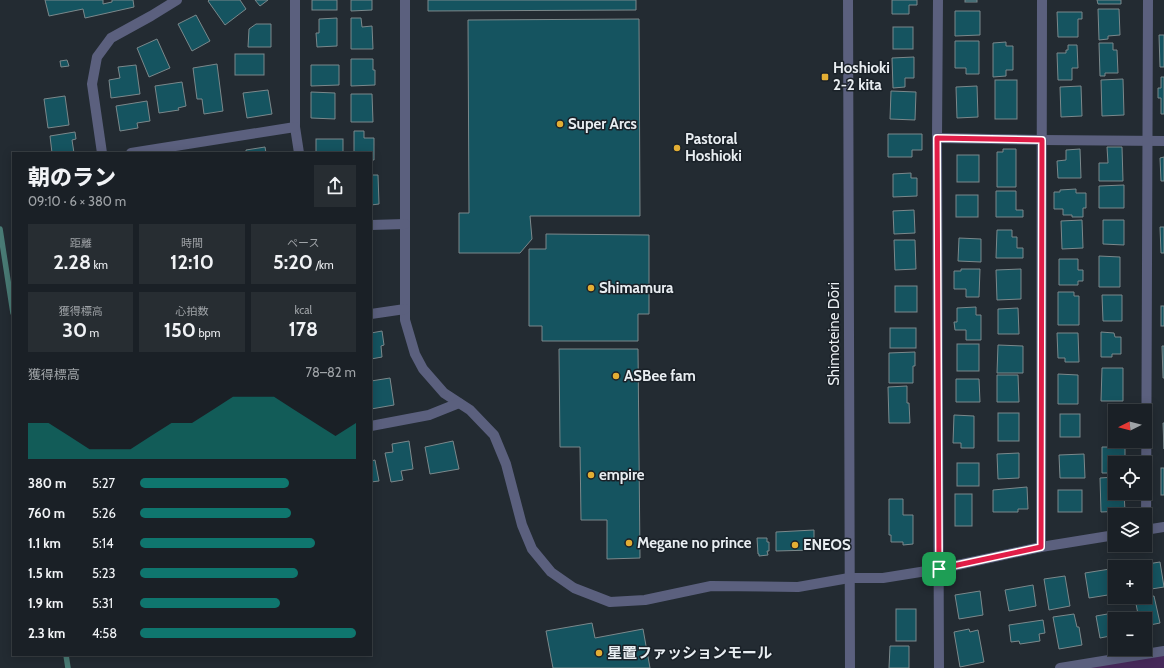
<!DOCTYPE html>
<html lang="ja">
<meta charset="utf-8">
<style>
:root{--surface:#1a2026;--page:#272d32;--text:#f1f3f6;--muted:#9fa3a7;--line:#383e43;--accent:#0f766e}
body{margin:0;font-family:Cabin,"Noto Sans JP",sans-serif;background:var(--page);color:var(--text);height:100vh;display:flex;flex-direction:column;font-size:15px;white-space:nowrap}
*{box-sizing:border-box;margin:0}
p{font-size:13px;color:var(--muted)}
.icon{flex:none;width:22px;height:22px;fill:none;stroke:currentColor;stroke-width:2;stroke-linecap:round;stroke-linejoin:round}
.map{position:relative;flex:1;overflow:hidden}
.details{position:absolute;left:12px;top:152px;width:360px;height:504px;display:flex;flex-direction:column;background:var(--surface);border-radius:0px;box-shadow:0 2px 10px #0003,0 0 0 1px var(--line)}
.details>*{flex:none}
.needle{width:26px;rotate:264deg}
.fabs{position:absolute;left:1108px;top:404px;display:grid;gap:8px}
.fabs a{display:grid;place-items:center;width:44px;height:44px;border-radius:0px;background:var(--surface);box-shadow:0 2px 10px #0003,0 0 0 1px var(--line);font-size:20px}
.pin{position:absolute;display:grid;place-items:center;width:34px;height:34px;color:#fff;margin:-17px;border-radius:8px;box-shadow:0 2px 6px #0006}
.round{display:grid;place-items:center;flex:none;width:42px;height:42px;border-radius:0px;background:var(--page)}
.summary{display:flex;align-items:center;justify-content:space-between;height:68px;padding:0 16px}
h1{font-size:22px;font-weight:800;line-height:30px}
.figures{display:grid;grid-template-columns:repeat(3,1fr);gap:6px;height:68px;padding:4px 16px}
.figures div{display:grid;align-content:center;border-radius:0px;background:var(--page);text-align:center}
.figures b{font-size:20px;font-weight:800}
.figures small{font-size:11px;font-weight:400}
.figures p{font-size:11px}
.chart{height:112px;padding:8px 16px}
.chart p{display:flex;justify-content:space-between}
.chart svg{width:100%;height:72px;margin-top:4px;fill:var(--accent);opacity:.7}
ul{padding:0 16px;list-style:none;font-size:13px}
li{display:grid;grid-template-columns:64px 48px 1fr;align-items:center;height:30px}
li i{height:10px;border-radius:5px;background:var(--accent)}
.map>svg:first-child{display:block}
.green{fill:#46295a}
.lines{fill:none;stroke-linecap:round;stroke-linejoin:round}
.stream{stroke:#497b75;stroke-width:5.5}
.building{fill:#155460;stroke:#7b888b}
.minor{stroke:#5b607e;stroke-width:10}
.tertiary{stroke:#5b607e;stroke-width:10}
.route-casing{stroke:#fff;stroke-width:8}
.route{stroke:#e11d48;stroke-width:5}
.poi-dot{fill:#e3ae34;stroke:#1a2128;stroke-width:1.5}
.labels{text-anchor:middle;stroke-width:3;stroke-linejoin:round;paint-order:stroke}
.poi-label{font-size:15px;font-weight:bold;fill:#e8edf1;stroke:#1a2128;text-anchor:start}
.street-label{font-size:15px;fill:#e8edf1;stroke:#1a2128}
</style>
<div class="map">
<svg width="1164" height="668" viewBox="0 0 1164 668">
<rect width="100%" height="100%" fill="#232b32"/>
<path class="green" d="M1164,651V668H1060Z"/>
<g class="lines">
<g class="stream">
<path d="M0,229L13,313"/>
<path d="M66,655L68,668"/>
</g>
</g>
<g class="building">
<path d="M45,0H103V4L112,2V0H133L134,7L85,18L83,9L49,16Z"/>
<path d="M209,0H240L246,9L225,25L208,1Z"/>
<path d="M255,0H268L260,6Z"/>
<rect x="312" y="0" width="25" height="10"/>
<path d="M351,0H372V10L351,11Z"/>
<path d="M428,0H636V10L428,11Z"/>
<path d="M892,0H917V5H909V14H892Z"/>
<rect x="965" y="0" width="12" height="2"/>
<path d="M1097,0H1121V4H1098Z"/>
<path d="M1098,9H1119L1120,35L1108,36V39L1099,40Z"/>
<path d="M955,11H980V35L955,36Z"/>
<path d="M1057,12H1082V19H1078V37H1058Z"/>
<path d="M196,15L210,41L192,51L178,24Z"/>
<path d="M337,18V46L317,47L316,33H319V19Z"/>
<path d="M351,18H361L362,27L372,26L373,49H351Z"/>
<path d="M639,19L640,216H530L532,239L520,253H459V213H469L468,20Z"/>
<path d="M256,24H271V47H248L249,29Z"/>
<rect x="893" y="27" width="20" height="22"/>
<path d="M1159,35H1164V67H1160Z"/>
<path d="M157,39L170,68L149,77L137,48Z"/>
<path d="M955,41H979V74H966V68H955Z"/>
<path d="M1006,42V46H1013V70H1006V76L993,77V43Z"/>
<path d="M1099,43H1113V50H1117L1118,73H1105V76H1100Z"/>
<path d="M1068,45H1077L1078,68H1072V80H1058L1057,53H1066V50H1068Z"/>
<rect x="235" y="54" width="29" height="21"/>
<path d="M914,57V78H905V87L893,88L892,58Z"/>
<path d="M351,59H373V70H375V85L351,86Z"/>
<path d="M67,60L69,66L61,67L60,61Z"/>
<path d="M217,64L223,111L204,114L202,99H197L193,68Z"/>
<path d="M136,65L140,94L111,98L109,80L120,78L118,67Z"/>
<path d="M311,65H339V85L311,86Z"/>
<path d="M1161,77H1164V114H1161V98H1158V88H1161Z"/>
<path d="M1123,79L1124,115L1102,116L1101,80Z"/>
<rect x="995" y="80" width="22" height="39"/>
<path d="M182,82L186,106L178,108L179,110L159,113L155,86Z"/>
<path d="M977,86L978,117L957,118L956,87Z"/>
<path d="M1081,86L1082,116L1061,117L1060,87Z"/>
<path d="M268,90L272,114L247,118L243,93Z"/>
<path d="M891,91L916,92L915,120L890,119Z"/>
<path d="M311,92L335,93V119L311,118Z"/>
<path d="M351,94H372L373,122H351Z"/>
<path d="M65,96L69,125L48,128L44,99Z"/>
<path d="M147,101L150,121L137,123L138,128L120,131L116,106Z"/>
<path d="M354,131H364V138H374V160H371V153H354Z"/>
<path d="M75,132L76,139L72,140L74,153H52L50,136Z"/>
<path d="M888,134H922V150H912V157H888Z"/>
<rect x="316" y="139" width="27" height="14"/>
<path d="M265,147L266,153H246V150Z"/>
<path d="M1107,147H1122L1123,181H1099V163H1108Z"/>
<path d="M1003,149H1016V187H997V152H1003Z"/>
<path d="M1080,149L1081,178H1058L1057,161L1066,160V150Z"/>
<rect x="957" y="155" width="22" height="27"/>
<path d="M1164,157V181H1161L1160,158Z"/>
<path d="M911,173V178H917V196L893,197V174Z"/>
<path d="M371,175H378L379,204L371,205Z"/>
<path d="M1124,185V208H1099V186Z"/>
<path d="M1076,189V193H1086V208H1083V217H1072V215H1063V209H1054V192H1060V190Z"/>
<path d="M996,191H1016V210H1023V217H996Z"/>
<rect x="956" y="195" width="22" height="22"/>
<path d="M914,210L915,233L894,234L893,211Z"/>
<path d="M1082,220L1083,248L1062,249L1061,221Z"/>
<path d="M1103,220H1124V245L1103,244Z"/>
<path d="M1160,227H1164V253H1161Z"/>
<path d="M997,230H1012V237H1017V248H1023V258H996Z"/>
<path d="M546,234L649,235V314H638V341H542V326H529V249H546Z"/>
<path d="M959,238L981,239V262L958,261Z"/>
<path d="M894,240H915L916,269L895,270Z"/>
<path d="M1099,256L1120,257V287H1099Z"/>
<path d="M1059,259H1078V270H1083V281H1078V285H1059Z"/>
<path d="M961,269H980L979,297H966V289H954V271H961Z"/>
<path d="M1021,269V299L997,300L996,270Z"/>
<rect x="895" y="286" width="22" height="26"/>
<path d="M1058,292H1074V296H1079V325H1058Z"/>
<path d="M1102,295H1122V321H1103Z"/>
<rect x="1161" y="306" width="3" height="20"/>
<path d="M976,307V315H981V340H966V330H955L954,322H957V308Z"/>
<path d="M1018,308L1019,334H998V309Z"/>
<rect x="890" y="328" width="26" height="20"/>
<path d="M382,331L384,345L381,346L382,357L371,359V333Z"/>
<path d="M1101,332L1114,333L1115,337H1121V354H1112V357H1101Z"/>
<path d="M1057,333H1078L1079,362H1065V358H1058Z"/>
<rect x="957" y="344" width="22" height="27"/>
<path d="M998,345L1023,346V373H997Z"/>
<path d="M1162,346H1164V378H1163Z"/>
<path d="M559,349H638L640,558L607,559V520H581L580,447H560Z"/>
<path d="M915,352V366H913V383H889V353Z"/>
<path d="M1102,368H1123V401H1101Z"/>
<path d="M1058,374L1078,375V404H1058Z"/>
<path d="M997,375H1018L1019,402H997Z"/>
<path d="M390,378L394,405L371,409V381Z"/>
<path d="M956,379H979L980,402H956Z"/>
<path d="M907,386V403H909L910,423H889L888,387Z"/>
<rect x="998" y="413" width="21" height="28"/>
<rect x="1060" y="414" width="20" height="23"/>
<path d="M954,415L974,416V448H961V443H953Z"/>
<path d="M1163,423H1164V449Z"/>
<path d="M409,441L413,469L401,471L403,480L391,482L385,453L393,452L392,444Z"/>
<path d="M453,441L459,469L430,474L425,447Z"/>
<path d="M1102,447H1125V463H1115V473H1102Z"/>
<path d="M1019,453V478L998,479L997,454Z"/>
<path d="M1084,454L1085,478H1060L1059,455Z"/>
<path d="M375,460L379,481L371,482V461Z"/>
<rect x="957" y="463" width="22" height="23"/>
<rect x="1161" y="468" width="3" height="27"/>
<path d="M1115,477V493H1124L1125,511L1101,512L1100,478Z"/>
<path d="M1027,487L1028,509H1018V512H993V490Z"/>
<rect x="1058" y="490" width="24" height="22"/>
<rect x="955" y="494" width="17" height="32"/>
<path d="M889,499H903V515H913V544L903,545V542H891V535H889Z"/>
<path d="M814,530V550L776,551V532Z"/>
<path d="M757,538H767V542H769V551H767L768,555L759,556V554H758Z"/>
<path d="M1160,562L1164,587L1145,590V567H1128Z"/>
<path d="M1110,569L1114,594L1089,598L1085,573Z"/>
<path d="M1065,576L1070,606L1049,610L1044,579Z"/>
<path d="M1033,585L1036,606L1009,611L1005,590Z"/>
<path d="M980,591L983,615L959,619L955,595Z"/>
<path d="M1154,596L1160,623L1150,625L1151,628L1145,629V619H1139L1135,599Z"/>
<rect x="896" y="609" width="20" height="32"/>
<path d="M1119,612L1120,619H1115V635L1100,638L1096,616Z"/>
<path d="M1074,614L1077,627H1079L1082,645L1059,649L1053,617Z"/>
<path d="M1043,620L1045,633L1039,634L1040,641L1020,644L1019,641L1011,642L1009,625Z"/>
<path d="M592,623L595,638L643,629L650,668H553L546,631Z"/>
<path d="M969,629L970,632L978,630L984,662L960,667L954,632Z"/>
<path d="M890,646H909V668H889Z"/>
</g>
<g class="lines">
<g class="minor">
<path d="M295,0V127L299,153"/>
<path d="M405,0V320L415,354L423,369L444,393L470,410L494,435L506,464L522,525L532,549L551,572L574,588L610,602L645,600L711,586L798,587L849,578H883L939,569L1041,547L1115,535"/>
<path d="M938,0L937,138L939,668"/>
<path d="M937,138L1042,140L1164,141"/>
<path d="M102,153L92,84L97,57L111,38L151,16L177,0"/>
<path d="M131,153L295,127"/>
<path d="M371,225L405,224"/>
<path d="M371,314L405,309"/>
<path d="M371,426L429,415L459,403"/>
<path d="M1145,530L1164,527"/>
<path d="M1146,530L1148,0"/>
<path d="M1041,547L1042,0"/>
<path d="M1060,668L1164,651"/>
</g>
<path class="tertiary" d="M848,0L850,668"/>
</g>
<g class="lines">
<defs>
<path id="route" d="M937,138L1042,140L1041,547L939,569Z"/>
</defs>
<use href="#route" class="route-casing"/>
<use href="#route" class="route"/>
</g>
<g class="poi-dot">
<rect x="821" y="73" width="8" height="8" rx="2"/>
<circle cx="560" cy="124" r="4"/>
<circle cx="677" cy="148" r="4"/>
<circle cx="591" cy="288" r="4"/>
<circle cx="616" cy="376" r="4"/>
<circle cx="591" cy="475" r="4"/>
<circle cx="629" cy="543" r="4"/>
<circle cx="795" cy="545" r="4"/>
<circle cx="599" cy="653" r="4"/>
</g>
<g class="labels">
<g class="poi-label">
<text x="833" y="73">Hoshioki<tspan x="833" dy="17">2-2 kita</tspan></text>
<text x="568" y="129">Super Arcs</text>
<text x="685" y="144">Pastoral<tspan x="685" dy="17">Hoshioki</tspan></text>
<text x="599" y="293">Shimamura</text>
<text x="624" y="381">ASBee fam</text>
<text x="599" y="480">empire</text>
<text x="637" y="548">Megane no prince</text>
<text x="803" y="550">ENEOS</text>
<text x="607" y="658">星置ファッションモール</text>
</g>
<g class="street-label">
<text transform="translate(834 334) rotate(-90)" y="5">Shimoteine Dōri</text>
</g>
</g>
</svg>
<div class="fabs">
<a><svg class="needle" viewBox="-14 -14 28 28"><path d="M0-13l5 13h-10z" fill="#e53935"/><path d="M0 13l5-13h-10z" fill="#9fa3a7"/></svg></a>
<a><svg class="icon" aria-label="locate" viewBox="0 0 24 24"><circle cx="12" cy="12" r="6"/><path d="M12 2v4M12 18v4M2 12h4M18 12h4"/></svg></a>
<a><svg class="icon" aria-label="layers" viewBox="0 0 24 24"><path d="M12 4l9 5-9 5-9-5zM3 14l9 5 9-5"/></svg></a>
<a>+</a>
<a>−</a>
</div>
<div class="pin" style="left:939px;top:569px;background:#1e9e55"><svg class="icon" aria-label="arrive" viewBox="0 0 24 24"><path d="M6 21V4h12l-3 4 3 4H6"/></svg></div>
<section class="details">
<div class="summary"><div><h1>朝のラン</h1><p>09:10 · 6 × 380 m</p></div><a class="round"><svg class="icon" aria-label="share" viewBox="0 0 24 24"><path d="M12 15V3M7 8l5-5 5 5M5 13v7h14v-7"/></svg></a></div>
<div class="figures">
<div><p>距離</p><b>2.28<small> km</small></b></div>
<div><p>時間</p><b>12:10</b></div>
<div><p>ペース</p><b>5:20<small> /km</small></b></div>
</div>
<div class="figures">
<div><p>獲得標高</p><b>30<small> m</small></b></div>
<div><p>心拍数</p><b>150<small> bpm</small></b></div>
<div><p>kcal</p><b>178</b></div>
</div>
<div class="chart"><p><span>獲得標高</span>78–82 m</p>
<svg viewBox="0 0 160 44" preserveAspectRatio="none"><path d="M0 44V22L10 22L20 30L30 38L40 38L50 38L60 30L70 22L80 22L90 14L100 6L110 6L120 6L130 14L140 22L150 30L160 22V44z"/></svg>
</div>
<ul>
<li><b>380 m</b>5:27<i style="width:69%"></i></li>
<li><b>760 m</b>5:26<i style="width:70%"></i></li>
<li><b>1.1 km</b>5:14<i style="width:81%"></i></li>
<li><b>1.5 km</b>5:23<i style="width:73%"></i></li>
<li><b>1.9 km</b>5:31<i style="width:65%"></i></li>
<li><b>2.3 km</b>4:58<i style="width:100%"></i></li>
</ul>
</section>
</div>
